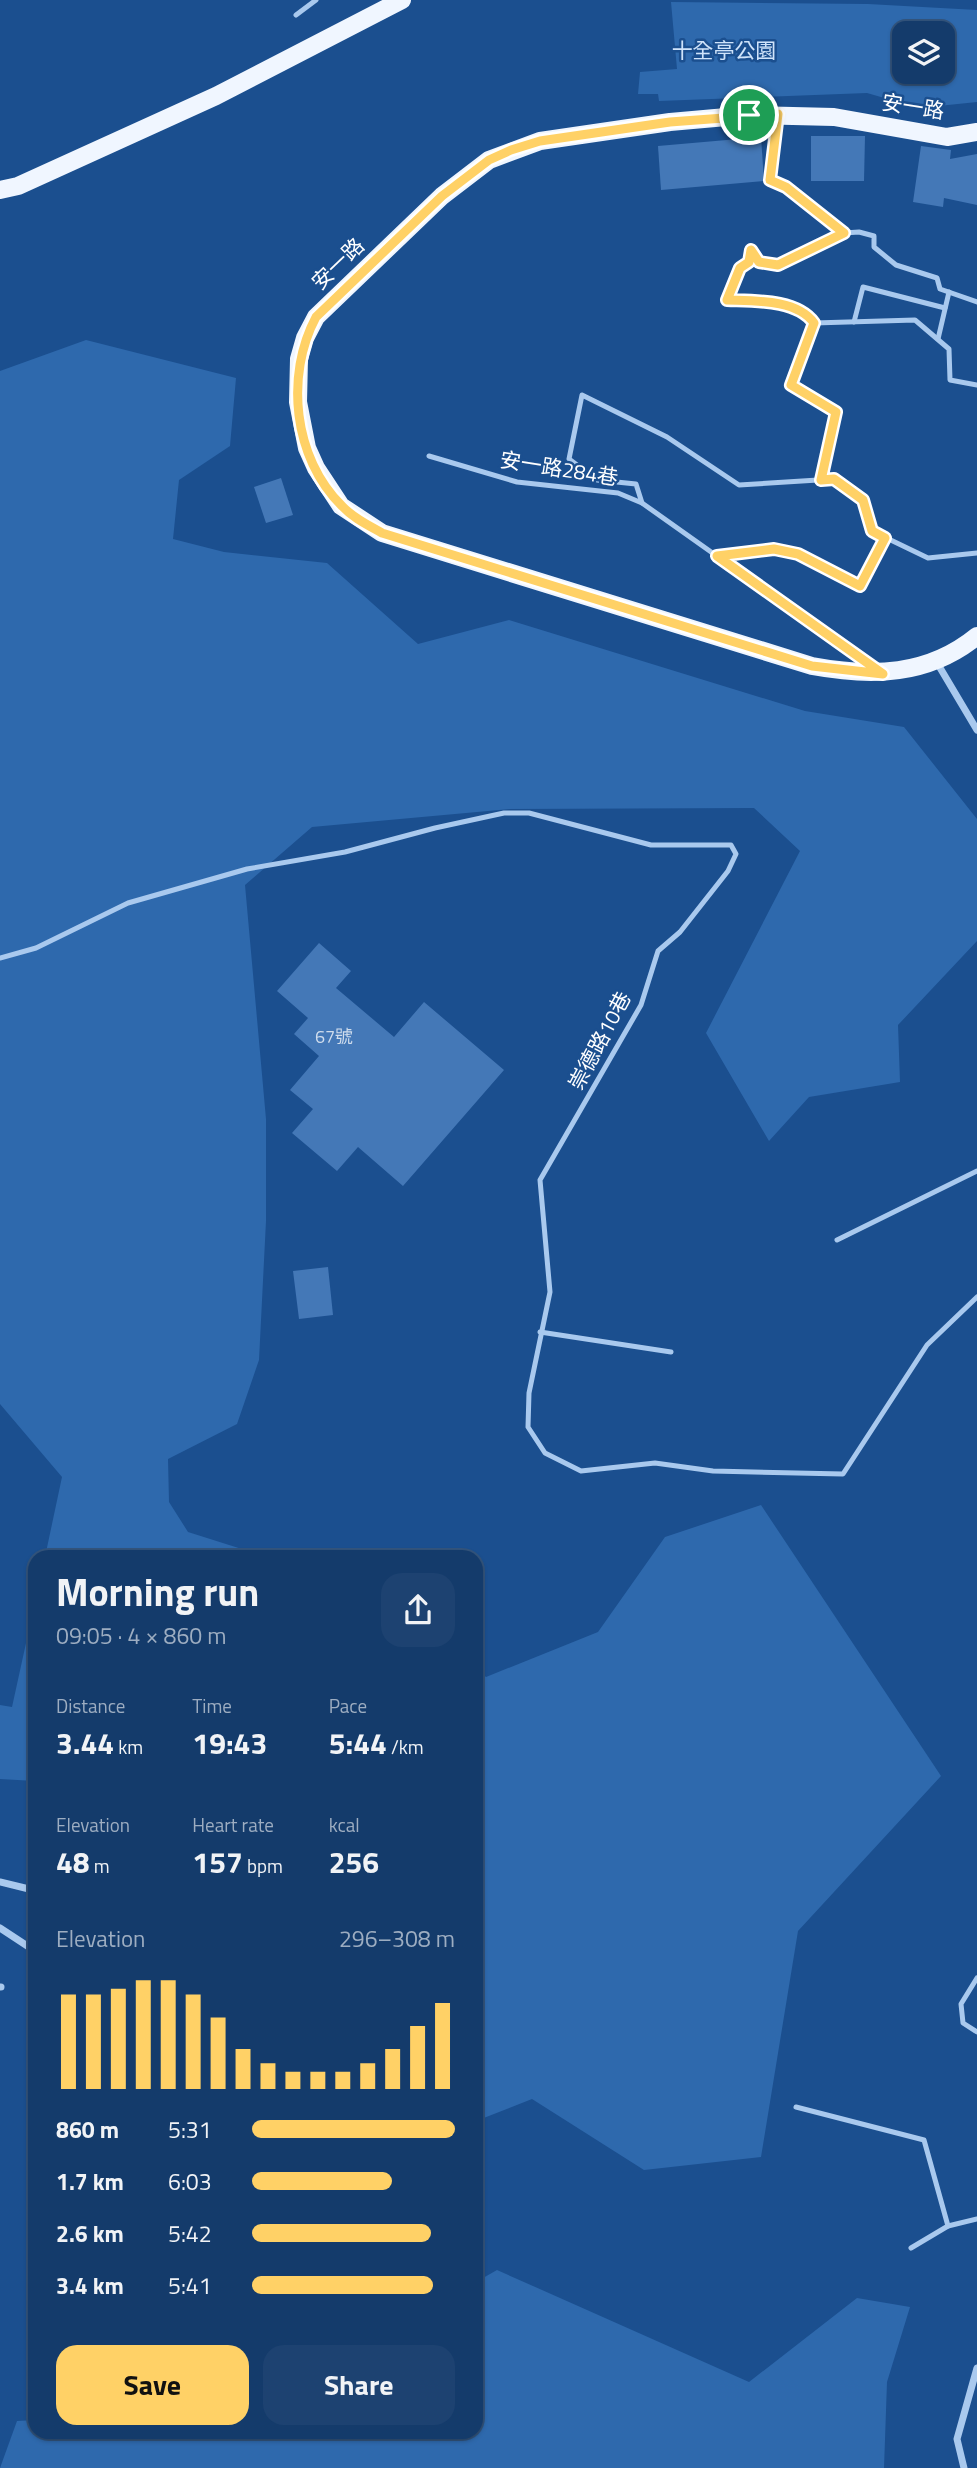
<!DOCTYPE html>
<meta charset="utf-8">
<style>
:root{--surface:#143b6b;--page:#1d4271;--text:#f1f3f6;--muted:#9dadc1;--line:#33557e;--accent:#ffd166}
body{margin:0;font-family:"Titillium Web","Noto Sans TC",sans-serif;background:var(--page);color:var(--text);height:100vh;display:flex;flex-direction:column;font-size:26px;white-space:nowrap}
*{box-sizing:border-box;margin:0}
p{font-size:23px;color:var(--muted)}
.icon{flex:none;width:38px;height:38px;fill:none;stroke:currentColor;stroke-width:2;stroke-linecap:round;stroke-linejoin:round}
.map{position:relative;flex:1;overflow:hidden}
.side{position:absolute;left:28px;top:1550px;width:455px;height:889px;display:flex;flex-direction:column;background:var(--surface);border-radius:21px;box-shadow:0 2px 5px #0004,0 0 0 2px var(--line)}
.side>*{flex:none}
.buttons{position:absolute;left:892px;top:21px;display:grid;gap:14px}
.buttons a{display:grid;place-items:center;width:63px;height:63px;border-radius:14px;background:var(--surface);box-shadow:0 2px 5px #0004,0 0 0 2px var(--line);font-size:35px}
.pin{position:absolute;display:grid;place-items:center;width:60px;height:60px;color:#fff;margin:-30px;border:4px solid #fff;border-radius:50%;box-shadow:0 2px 7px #0007}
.round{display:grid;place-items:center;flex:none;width:74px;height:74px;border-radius:21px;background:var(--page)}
.head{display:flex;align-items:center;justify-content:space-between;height:119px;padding:0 28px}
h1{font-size:38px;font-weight:700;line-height:52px}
.stats{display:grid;grid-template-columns:repeat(3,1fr);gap:10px;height:119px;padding:7px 28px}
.stats div{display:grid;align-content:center}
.stats b{font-size:30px;font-weight:700}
.stats small{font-size:19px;font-weight:400}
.stats p{font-size:19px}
.chart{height:196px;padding:14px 28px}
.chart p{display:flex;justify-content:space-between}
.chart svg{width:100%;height:126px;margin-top:7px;stroke:var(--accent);stroke-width:6}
.action{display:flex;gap:14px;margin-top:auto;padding:14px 28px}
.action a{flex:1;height:80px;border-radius:21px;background:var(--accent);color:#111;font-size:28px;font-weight:700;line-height:80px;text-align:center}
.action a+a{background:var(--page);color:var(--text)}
ul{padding:0 28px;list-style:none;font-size:23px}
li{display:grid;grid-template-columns:112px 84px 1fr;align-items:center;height:52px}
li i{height:18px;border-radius:9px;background:var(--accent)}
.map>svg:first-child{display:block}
.green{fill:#2e69ad;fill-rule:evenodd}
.building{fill:#4478b7}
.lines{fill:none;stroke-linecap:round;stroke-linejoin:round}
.service{stroke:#a9c9ee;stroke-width:5}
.minor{stroke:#a9c9ee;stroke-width:7}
.primary{stroke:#f0f6ff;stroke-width:18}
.route-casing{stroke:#fff;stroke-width:14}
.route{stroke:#ffd166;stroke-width:9}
.labels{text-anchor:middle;stroke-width:5;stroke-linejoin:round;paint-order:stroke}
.number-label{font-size:18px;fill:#d0dded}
.park-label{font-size:21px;fill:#cfe3fa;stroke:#1b4f8f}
.street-label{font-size:21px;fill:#fff;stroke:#1b4f8f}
</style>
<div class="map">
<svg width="977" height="2468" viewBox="0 0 977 2468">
<rect width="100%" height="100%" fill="#1b4f8f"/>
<g class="green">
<path d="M671,2L868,4L977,10V102L919,108L867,93L659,101L658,94H638L640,72L677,69ZM943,33V72H905V33Z"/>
<path d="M86,340L236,378L230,446L179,480L173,539L224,552L327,563L418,644L509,620L805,711L904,727L977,819V941L898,1025L900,1082L809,1097L769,1141L706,1033L800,851L754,808L510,809L312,827L245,885L266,1119V1221L259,1360L237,1424L168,1459L169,1502L188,1532L267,1557H45L62,1477L0,1404V371Z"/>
<path d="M761,1505L941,1776L798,1931L761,2157L644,2170L532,2099L476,2121V1669L486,1677L598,1632L665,1537Z"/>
<path d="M35,1602V1781L0,1779V1705L12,1707Z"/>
<path d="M497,2270L749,2382L857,2298L910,2307L887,2382L884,2468H0L17,2421L35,2420V2432H476V2282Z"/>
</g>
<g class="building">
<path d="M811,136H865L864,181H811Z"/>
<path d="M761,137L764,181L661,190L658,146Z"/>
<path d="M921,146L951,150L950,159L977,154V205L944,198L943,207L913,202Z"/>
<path d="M281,478L293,515L266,523L254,487Z"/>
<path d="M319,943L351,971L336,988L394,1037L424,1002L504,1070L403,1186L358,1147L337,1171L292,1133L313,1109L290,1090L319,1056L294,1034L308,1018L277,991Z"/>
<path d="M328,1267L333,1315L299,1319L293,1271Z"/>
</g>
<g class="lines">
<g class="service">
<path d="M296,15L316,0"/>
<path d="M777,120L770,180L786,187L844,233L859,232L874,236V247L896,265L937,278L940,289L977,302"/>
<path d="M751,250L749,262L740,268L727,300C754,301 797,299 814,323L915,320L949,349L950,380L977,385"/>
<path d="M751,250L759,262L778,265L844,233"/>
<path d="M854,322L863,287L945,308"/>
<path d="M814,323L791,385L836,412L821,480"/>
<path d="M938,339L949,292"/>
<path d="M429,456L517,482L618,493L642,503L872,666"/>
<path d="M642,503L636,484L597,480L569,459L582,395L667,437L739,485L834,479L864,500L872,531L928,558L977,553"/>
<path d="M717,556L774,549L798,554L860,586L885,538"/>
<path d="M0,958L36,948L128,903L247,869L345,852L435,828L504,813H529L651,845H731L736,854L728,871L680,932L658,951L641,1005L540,1180L550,1292L529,1393L528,1427L545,1453L581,1471L655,1463L713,1471L843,1474L927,1345L977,1297"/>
<path d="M837,1240L977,1171"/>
<path d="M540,1332L671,1352"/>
<path d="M977,1978L961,2004L963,2023L977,2032"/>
<path d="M796,2107L924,2140L948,2226"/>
<path d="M911,2248L948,2226L977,2219"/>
</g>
<g class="minor">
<path d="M936,661L977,730"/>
<path d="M0,1882L29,1889"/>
<path d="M0,1928L35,1951"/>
<path d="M0,1987H1"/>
<path d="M964,2468L957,2439L977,2368"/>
</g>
<g class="primary">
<path d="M977,132L947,137L834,117L749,115L670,122L540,141L489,160L442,196L316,317L305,338L299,359L298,402L307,448L316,468L341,506L382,533L812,666C872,677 928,676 977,636"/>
<path d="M0,190L18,186L216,96L402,0"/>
</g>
</g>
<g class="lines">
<defs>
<path id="route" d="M778,114L770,180L786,187L844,233L778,265L759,262L751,250L749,262L740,268L727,300C754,301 797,299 814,323L791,385L836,412L821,480L834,479L863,500L872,531L885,538L860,586L798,554L774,549L717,556L883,674L812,666L382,533C368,525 353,518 342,506C293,458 285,375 316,317L442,196L489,160L511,150L540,141L670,122Z"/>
</defs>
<use href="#route" class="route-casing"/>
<use href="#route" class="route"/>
</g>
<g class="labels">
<g class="number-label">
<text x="334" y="1043">67號</text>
</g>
<g class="park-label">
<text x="724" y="58">十全亭公園</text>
</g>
<g class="street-label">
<text transform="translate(913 107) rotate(9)" y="7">安一路</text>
<text transform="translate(338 264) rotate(-44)" y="7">安一路</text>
<text transform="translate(559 469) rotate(9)" y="7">安一路284巷</text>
<text transform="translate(600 1041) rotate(-62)" y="7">崇德路10巷</text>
</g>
</g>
</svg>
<div class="buttons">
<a><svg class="icon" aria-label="layers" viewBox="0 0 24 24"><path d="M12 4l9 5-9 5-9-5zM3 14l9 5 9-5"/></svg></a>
</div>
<div class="pin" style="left:749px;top:115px;background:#1e9e55"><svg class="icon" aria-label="arrive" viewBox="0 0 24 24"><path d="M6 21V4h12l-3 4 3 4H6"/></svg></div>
<section class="side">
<div class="head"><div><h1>Morning run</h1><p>09:05 · 4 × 860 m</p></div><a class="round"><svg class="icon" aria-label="share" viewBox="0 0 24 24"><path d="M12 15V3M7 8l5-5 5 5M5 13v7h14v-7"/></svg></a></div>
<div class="stats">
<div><p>Distance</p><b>3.44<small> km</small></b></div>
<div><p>Time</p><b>19:43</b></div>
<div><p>Pace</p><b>5:44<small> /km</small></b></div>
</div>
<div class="stats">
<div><p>Elevation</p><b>48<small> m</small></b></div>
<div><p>Heart rate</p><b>157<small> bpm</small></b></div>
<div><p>kcal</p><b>256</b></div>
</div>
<div class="chart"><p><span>Elevation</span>296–308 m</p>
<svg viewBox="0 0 160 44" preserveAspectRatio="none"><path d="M5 44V11M15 44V11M25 44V9M35 44V6M45 44V6M55 44V11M65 44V19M75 44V30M85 44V35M95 44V38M105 44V38M115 44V38M125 44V35M135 44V30M145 44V22M155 44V14"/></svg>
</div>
<ul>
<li><b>860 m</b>5:31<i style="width:100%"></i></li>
<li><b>1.7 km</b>6:03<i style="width:69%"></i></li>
<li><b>2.6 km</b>5:42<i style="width:88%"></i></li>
<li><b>3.4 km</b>5:41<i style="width:89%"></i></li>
</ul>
<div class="action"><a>Save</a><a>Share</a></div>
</section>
</div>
